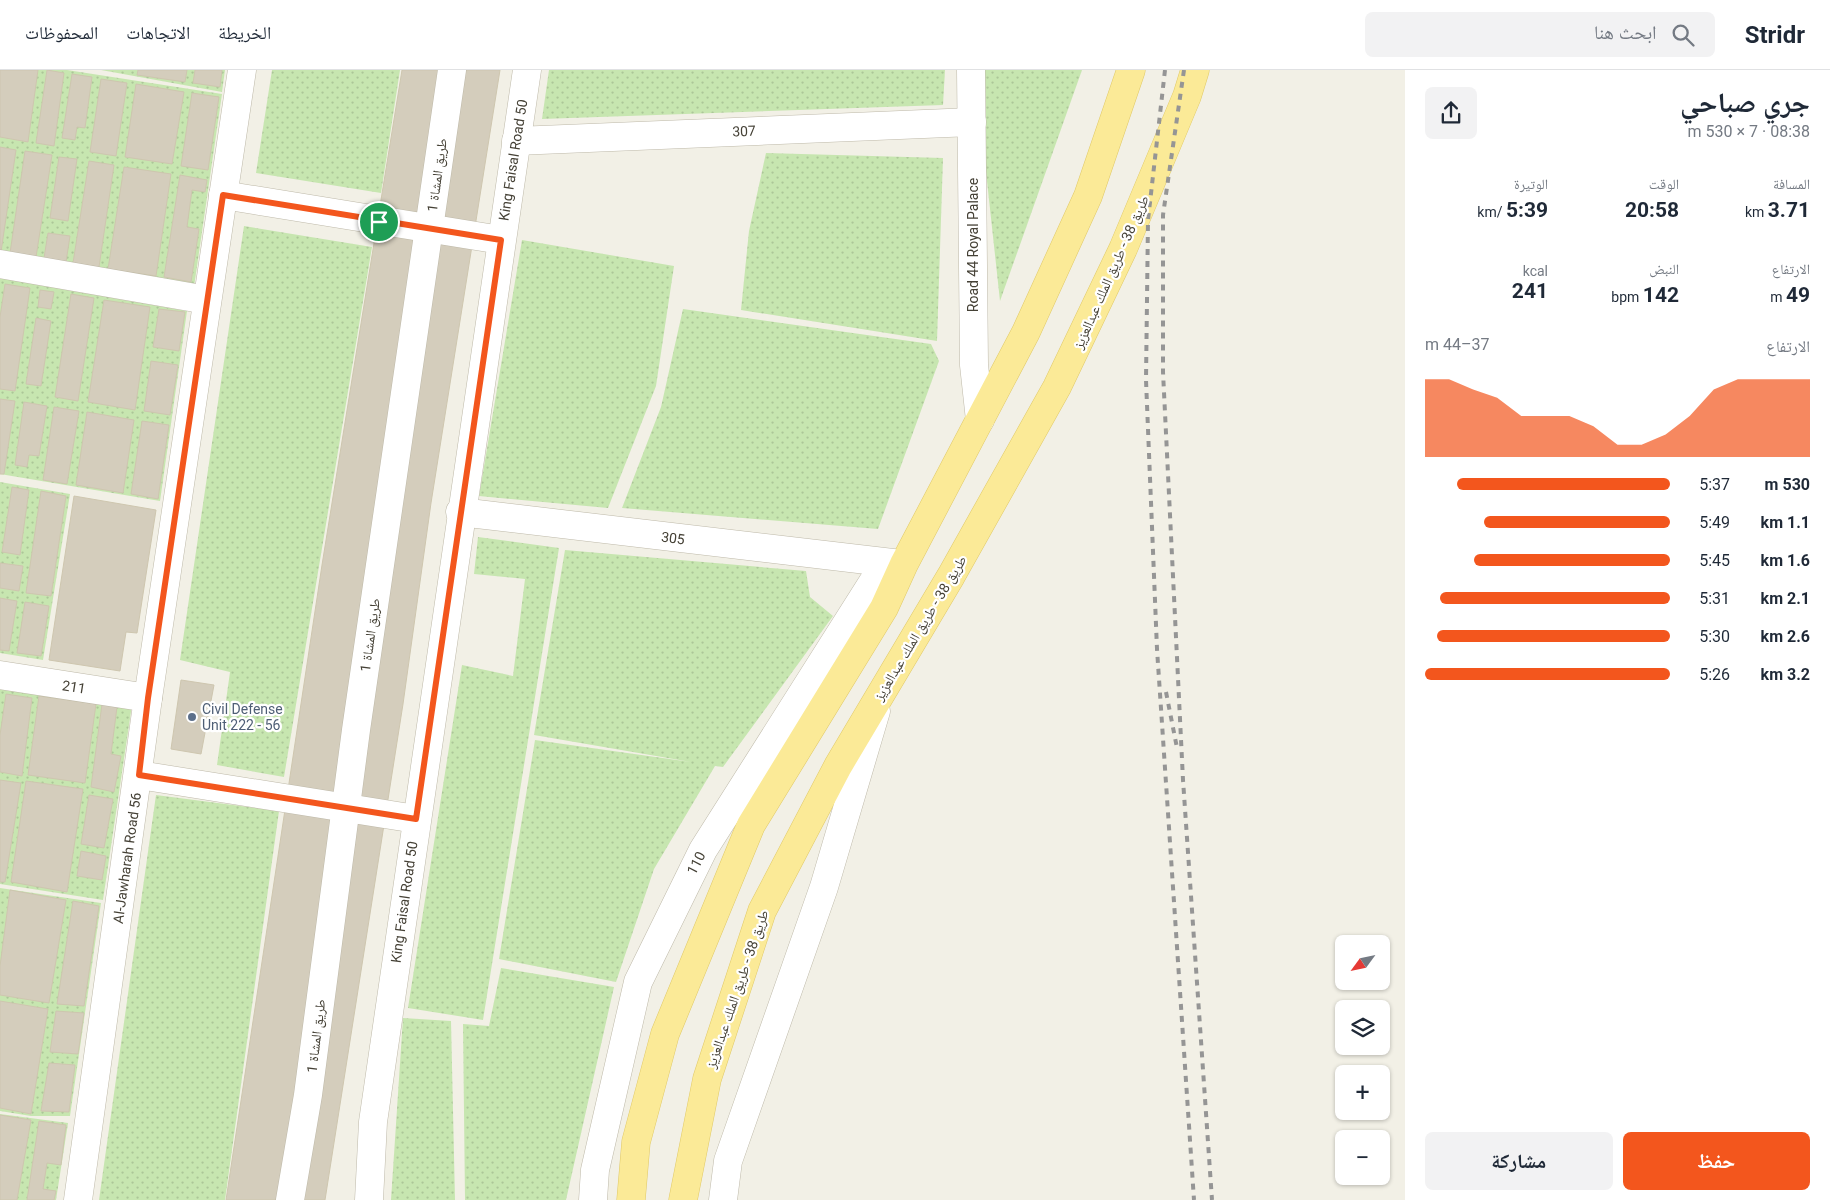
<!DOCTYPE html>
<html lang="ar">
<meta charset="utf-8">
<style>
:root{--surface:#fff;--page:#f2f2f3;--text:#1f2937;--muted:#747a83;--line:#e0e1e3;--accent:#f3561d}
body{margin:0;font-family:Roboto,"Noto Naskh Arabic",sans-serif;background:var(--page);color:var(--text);direction:rtl;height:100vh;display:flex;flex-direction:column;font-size:19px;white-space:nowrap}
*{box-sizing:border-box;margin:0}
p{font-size:16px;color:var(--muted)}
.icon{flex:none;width:28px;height:28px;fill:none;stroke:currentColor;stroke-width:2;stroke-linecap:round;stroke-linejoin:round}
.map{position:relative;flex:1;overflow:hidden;direction:ltr}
.panel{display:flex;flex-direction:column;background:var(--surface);width:425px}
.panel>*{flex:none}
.needle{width:32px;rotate:237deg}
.fabs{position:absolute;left:1335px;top:865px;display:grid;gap:10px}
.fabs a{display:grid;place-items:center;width:55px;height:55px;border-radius:8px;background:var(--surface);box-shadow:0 1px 4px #0004;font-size:25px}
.pin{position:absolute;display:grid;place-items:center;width:42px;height:42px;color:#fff;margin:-21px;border:2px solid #fff;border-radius:50%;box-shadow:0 1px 5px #0007}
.round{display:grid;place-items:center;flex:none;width:52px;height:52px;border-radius:8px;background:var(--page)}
.headline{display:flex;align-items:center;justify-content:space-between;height:85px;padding:0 20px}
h1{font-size:28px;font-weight:700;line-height:38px}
.figures{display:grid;grid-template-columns:repeat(3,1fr);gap:8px;height:85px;padding:5px 20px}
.figures div{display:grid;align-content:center}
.figures b{font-size:21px;font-weight:700}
.figures small{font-size:14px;font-weight:400}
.figures p{font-size:14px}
.chart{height:140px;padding:10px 20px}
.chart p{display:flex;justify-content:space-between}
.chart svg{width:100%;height:90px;margin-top:5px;fill:var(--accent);opacity:.7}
.primary-button{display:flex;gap:10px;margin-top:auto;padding:10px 20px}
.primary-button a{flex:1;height:58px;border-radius:8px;background:var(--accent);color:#fff;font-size:20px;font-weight:700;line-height:58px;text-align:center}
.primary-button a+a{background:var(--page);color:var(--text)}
ul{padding:0 20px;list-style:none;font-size:16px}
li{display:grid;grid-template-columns:80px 60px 1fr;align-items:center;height:38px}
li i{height:12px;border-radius:6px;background:var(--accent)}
header{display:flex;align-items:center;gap:30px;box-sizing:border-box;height:70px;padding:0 25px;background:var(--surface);border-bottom:1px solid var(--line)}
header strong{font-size:24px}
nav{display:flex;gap:28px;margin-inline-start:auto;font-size:18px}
.search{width:350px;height:45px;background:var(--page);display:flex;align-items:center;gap:12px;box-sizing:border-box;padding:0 18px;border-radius:8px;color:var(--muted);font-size:19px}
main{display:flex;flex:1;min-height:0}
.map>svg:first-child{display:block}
.park{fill:url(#park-dots)}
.building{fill:#d4cdbc;stroke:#cec6af}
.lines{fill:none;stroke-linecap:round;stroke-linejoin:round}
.minor-casing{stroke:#beb9a9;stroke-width:29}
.major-casing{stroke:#e0c967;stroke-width:29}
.minor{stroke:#fff;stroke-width:28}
.major{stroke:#fbea97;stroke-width:28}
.rail{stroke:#959595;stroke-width:4;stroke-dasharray:6 6;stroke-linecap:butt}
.route-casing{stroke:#fff;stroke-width:10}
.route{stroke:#f3561d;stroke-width:6}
.service-dot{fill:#5c6f8a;stroke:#fff;stroke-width:2}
.labels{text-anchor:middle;stroke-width:4.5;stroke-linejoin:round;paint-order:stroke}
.street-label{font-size:14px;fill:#454136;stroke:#fff}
.service-label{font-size:14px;fill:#4e5e75;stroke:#fff;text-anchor:start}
</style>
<header>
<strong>Stridr</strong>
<div class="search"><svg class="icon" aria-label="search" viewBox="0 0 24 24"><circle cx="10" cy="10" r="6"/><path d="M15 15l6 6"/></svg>ابحث هنا</div>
<nav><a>الخريطة</a><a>الاتجاهات</a><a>المحفوظات</a></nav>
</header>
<main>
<section class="panel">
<div class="headline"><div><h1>جري صباحي</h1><p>08:38 · 7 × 530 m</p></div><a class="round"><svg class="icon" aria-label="share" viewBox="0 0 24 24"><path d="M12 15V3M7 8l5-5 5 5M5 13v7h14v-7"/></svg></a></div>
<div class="figures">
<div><p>المسافة</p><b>3.71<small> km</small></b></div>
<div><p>الوقت</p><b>20:58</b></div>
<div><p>الوتيرة</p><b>5:39<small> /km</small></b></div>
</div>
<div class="figures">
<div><p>الارتفاع</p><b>49<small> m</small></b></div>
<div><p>النبض</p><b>142<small> bpm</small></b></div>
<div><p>kcal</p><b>241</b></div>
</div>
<div class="chart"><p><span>الارتفاع</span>37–44 m</p>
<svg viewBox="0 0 160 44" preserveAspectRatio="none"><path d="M0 44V6L10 6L20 11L30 15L40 24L50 24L60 24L70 29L80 38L90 38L100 33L110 24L120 11L130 6L140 6L150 6L160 6V44z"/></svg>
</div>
<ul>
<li><b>530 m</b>5:37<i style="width:87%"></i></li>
<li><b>1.1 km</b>5:49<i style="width:76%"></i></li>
<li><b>1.6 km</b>5:45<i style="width:80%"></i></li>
<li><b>2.1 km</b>5:31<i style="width:94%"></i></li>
<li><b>2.6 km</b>5:30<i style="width:95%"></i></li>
<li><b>3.2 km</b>5:26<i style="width:100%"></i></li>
</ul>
<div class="primary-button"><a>حفظ</a><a>مشاركة</a></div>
</section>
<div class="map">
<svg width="1405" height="1130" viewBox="0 0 1405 1130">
<defs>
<pattern id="park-dots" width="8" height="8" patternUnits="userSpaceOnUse" patternTransform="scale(1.25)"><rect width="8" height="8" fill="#c7e6b0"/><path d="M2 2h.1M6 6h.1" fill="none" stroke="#acc698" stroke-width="1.8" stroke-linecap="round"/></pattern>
</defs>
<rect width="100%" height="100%" fill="#f2f0e6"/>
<g class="park">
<path d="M0,0H67L222,24L194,217L0,184Z"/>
<path d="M101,0H225L222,22Z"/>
<path d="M272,0H400L381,123L256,103Z"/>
<path d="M549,0H945L943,35L542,49Z"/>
<path d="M983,0H1082L1000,231L982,65Z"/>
<path d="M766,83L943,88L937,271L741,240L749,161Z"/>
<path d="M244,156L372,177L284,707L217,695L230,602L180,590Z"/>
<path d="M522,170L674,196L656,316L608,438L479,426Z"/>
<path d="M0,208L187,241L160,431L0,404Z"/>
<path d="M683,239L931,274L939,291L878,459L622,438L661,337Z"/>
<path d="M0,412L70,424L43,590L0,583Z"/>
<path d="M478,467L559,478L483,950L408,938L462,595L513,606L525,509L474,504Z"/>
<path d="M565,480L806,501L810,527L833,546L723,697L715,696L654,799L616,912L499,889L535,670L691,692L534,665Z"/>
<path d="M0,615L132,635L103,830L0,814Z"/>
<path d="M156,725L279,741L225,1130H99Z"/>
<path d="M0,818L101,833L70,1046H31L0,1041Z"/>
<path d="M501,898L614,917L566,1130H465L463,954L489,956Z"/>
<path d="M403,948L451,951L455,1130H391Z"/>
<path d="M0,1044L68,1053L56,1130H0Z"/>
</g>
<g class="building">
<path d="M0,0H38L28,72L0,67Z"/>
<path d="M47,0L64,3L54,76L36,73Z"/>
<path d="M138,0H187L185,12L137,5Z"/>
<path d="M195,0H222L220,17L193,13Z"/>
<path d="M402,0H500L431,433L403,634L325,1130H226L322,495Z"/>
<path d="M72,4L92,7L85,58L77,57L75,70L62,68Z"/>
<path d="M101,9L127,13L116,86L90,82Z"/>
<path d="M136,14L184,22L172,94L125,87Z"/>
<path d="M192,23L219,27L208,100L181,96Z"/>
<path d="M0,77L16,80L1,182H0Z"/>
<path d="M25,81L52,85L36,187L10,183Z"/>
<path d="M59,87L77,89L68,151L50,148Z"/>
<path d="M89,91L114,95L99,197L73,193Z"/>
<path d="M124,97L171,104L156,206L108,199Z"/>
<path d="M180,105L207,110L205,122L192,120L187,157L199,159L191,212L164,207Z"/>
<path d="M48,163L70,166L66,192L44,188Z"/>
<path d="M5,214L30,218L15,321L0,319V247Z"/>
<path d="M40,220L54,222L51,239L38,237Z"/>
<path d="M71,224L94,228L78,331L55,327Z"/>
<path d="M104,230L150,237L135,340L88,332Z"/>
<path d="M159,239L185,242L179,281L153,277Z"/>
<path d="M36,248L51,251L41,316L26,314Z"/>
<path d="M151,291L178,295L170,345L144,341Z"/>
<path d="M0,329L15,331L4,404H0Z"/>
<path d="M24,332L47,336L39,386L29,385L27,397L15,395Z"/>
<path d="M54,337L79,341L67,414L43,410Z"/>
<path d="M87,342L134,350L123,423L76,415Z"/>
<path d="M142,351L169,355L158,429L131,424Z"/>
<path d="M12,417L29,420L20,485L2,482Z"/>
<path d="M41,421L66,426L51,526L26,523Z"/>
<path d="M74,426L156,440L137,563L126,562L120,601L49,590Z"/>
<path d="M0,493L23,496L19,521L0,518Z"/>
<path d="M0,528L17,531L9,581L0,580Z"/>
<path d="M25,532L49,536L41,586L17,583Z"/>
<path d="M181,610L214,615L201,684L171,679Z"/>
<path d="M6,624L32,628L22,706L0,702V665Z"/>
<path d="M39,626L96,634L85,713L28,705Z"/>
<path d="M102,634L117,637L111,684L121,686L114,722L91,717Z"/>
<path d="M0,710L21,713L5,812H0Z"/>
<path d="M26,711L83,719L67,822L11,812Z"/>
<path d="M89,725L113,729L104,778L81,774Z"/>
<path d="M81,781L106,786L102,810L77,806Z"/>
<path d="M10,820L66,830L49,933L0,925V896Z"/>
<path d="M73,831L99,836L84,936L57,934Z"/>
<path d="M0,931L48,939L31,1044L0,1038Z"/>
<path d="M56,941L84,943L78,984L50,982Z"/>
<path d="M49,993L75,995L69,1042L41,1041Z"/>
<path d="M0,1045L31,1050L17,1130H0Z"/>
<path d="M39,1051L66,1055L61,1095L47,1093L43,1119L56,1121L54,1130H27Z"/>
</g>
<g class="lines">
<defs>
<g id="minor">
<path d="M971,0L974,295L980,350"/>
<path d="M516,71L972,52"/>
<path d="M223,125L501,170"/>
<path d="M0,194L207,230"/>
<path d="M460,442L901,494"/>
<path d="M0,605L148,628"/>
<path d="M139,705L416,749"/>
<path d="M78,1130L148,628L242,0"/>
<path d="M290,1130L308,1025L356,660L452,0"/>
<path d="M369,1130L373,1052L527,0"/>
<path d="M593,1130L595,1100L638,912L703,780L885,493"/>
<path d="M723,1130L728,1091L824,817L876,641"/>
</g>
<g id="major">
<path d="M631,1130L636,1072L665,964L751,755L884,538L904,494L1026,262L1088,126L1131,0"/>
<path d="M683,1130L707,1009L762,841L838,696L951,506L1057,317L1123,179L1187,26L1195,0"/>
</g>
</defs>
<use href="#minor" class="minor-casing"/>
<use href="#major" class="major-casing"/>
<use href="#minor" class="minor"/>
<use href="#major" class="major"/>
<g class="rail">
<path d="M1165,0L1148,150L1146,310L1157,579L1194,1130"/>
<path d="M1184,0L1163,145V302L1183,710L1212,1130"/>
<path d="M1166,622L1177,678"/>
</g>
</g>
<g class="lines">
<defs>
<path id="route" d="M223,125L501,170L416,749L139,705L148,628Z"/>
</defs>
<use href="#route" class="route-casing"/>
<use href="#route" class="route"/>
</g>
<circle class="service-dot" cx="192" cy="647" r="5"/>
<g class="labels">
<g class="street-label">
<text transform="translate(744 61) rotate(-2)" y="5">307</text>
<text transform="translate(513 90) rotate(-81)" y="5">King Faisal Road 50</text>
<text transform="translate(437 105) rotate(-82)" y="5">طريق المشاة 1</text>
<text transform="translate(973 175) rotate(-90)" y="5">Road 44 Royal Palace</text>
<text transform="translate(1111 202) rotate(-66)" y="5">طريق 38 - طريق الملك عبدالعزيز</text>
<text transform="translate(673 468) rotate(7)" y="5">305</text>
<text transform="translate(920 558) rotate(-59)" y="5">طريق 38 - طريق الملك عبدالعزيز</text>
<text transform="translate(370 565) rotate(-82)" y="5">طريق المشاة 1</text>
<text transform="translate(74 617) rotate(9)" y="5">211</text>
<text transform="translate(127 788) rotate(-82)" y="5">Al-Jawharah Road 56</text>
<text transform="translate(696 793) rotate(-63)" y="5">110</text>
<text transform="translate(404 832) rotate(-82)" y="5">King Faisal Road 50</text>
<text transform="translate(737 919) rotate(-71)" y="5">طريق 38 - طريق الملك عبدالعزيز</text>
<text transform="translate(316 966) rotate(-83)" y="5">طريق المشاة 1</text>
</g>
<g class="service-label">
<text x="202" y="644">Civil Defense<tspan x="202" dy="16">Unit 222 - 56</tspan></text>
</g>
</g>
</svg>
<div class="fabs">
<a><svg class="needle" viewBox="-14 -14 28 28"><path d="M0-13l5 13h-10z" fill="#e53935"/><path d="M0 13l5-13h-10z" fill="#747a83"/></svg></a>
<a><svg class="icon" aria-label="layers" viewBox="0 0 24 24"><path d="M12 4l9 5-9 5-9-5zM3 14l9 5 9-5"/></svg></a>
<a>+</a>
<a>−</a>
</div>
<div class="pin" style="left:379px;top:152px;background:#1e9e55"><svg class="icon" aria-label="arrive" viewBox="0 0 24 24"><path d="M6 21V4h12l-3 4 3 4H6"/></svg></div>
</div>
</main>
